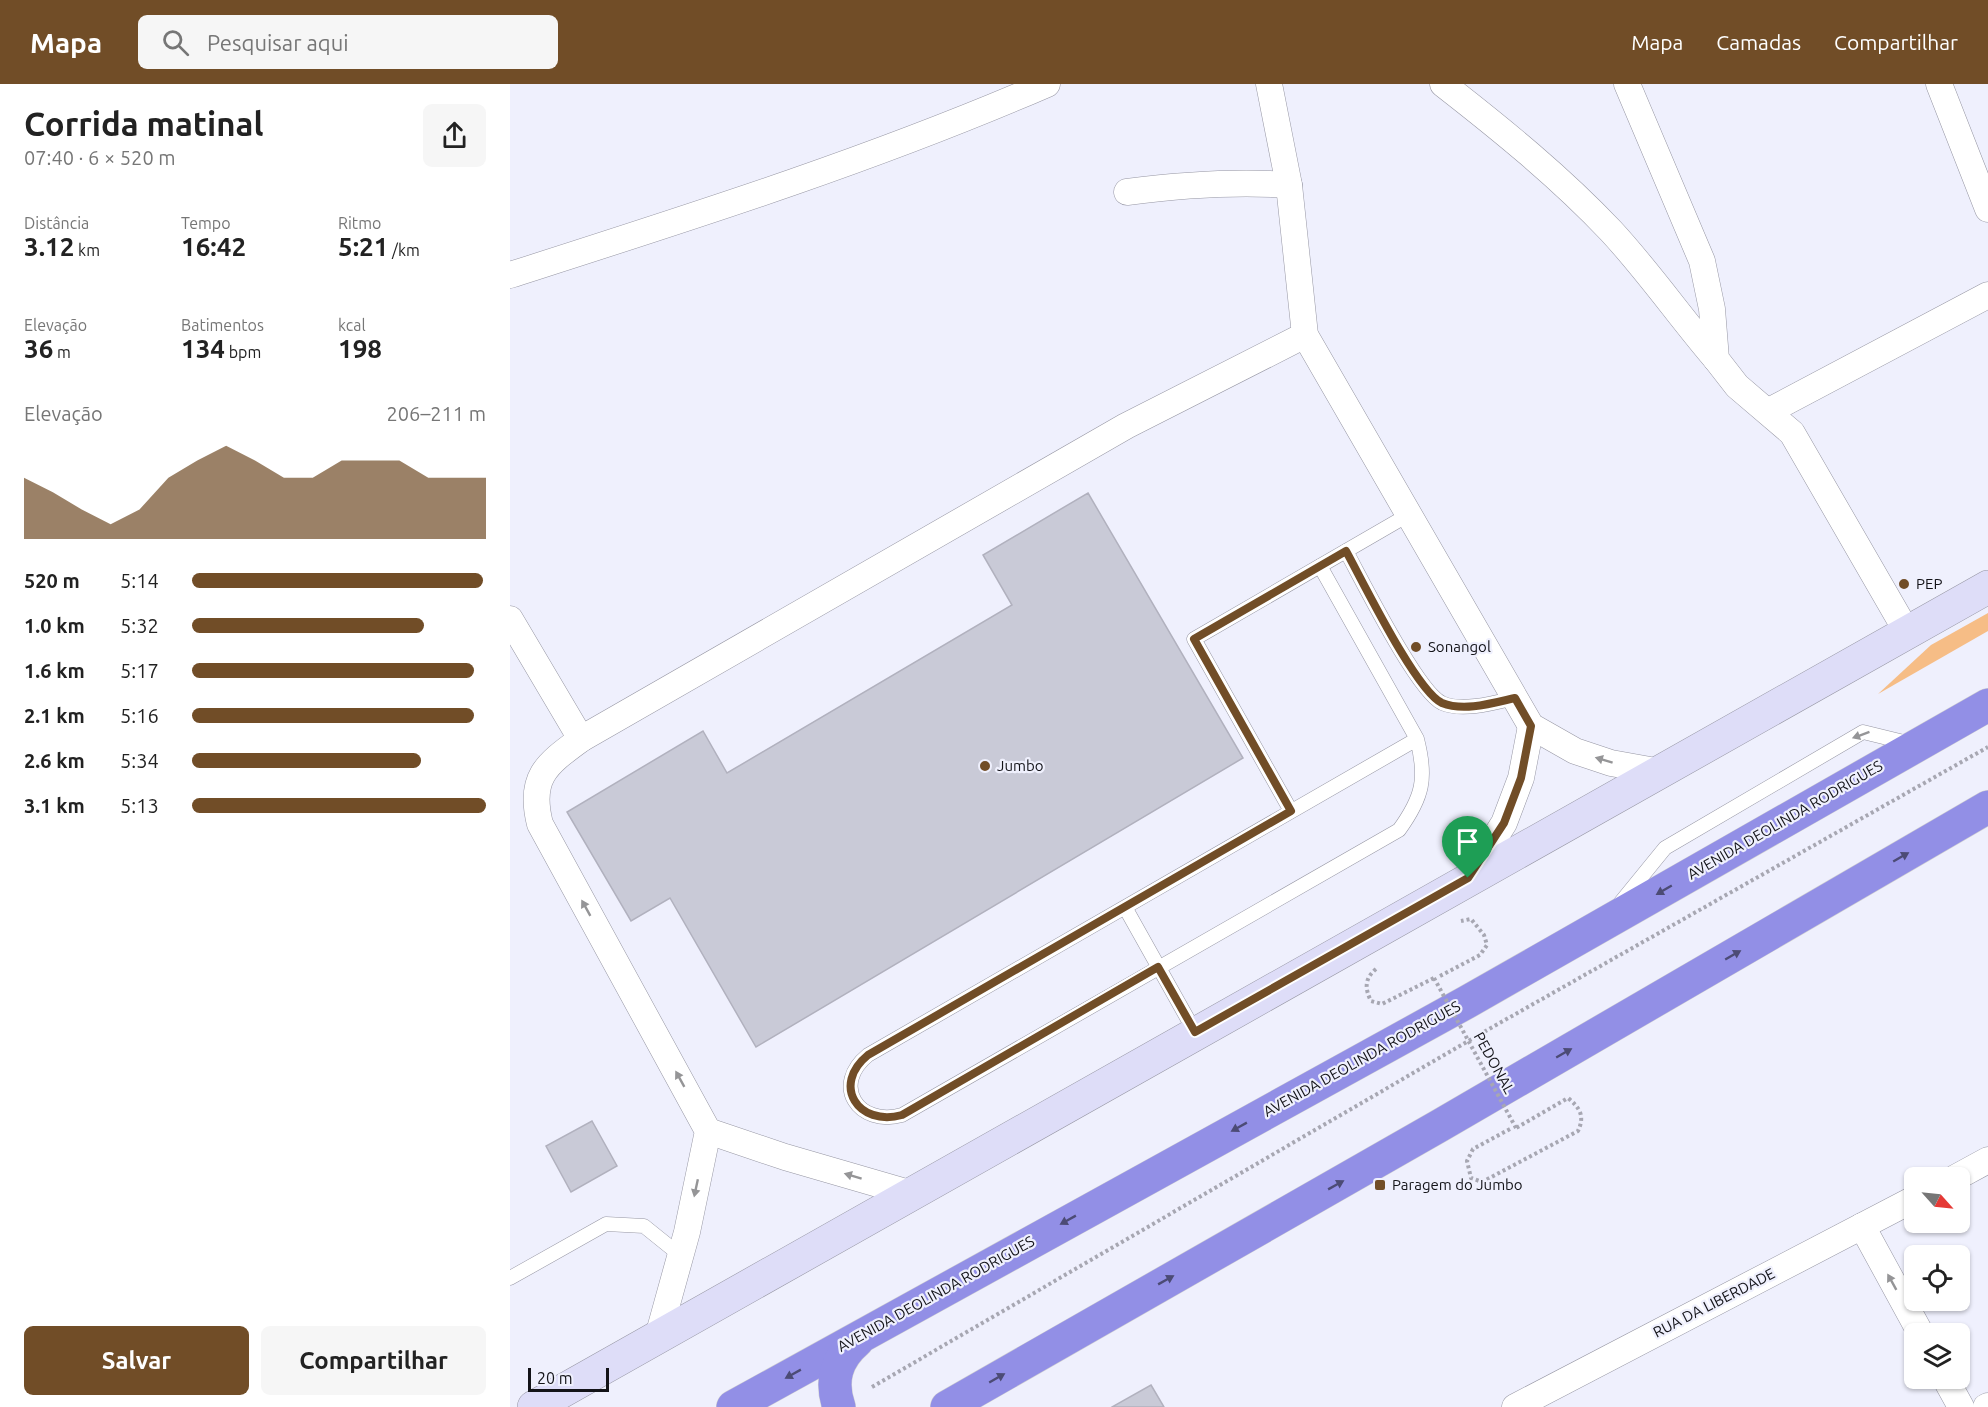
<!DOCTYPE html>
<html lang="pt">
<meta charset="utf-8">
<style>
:root{--surface:#fff;--page:#f6f6f6;--text:#222;--muted:#767676;--accent:#714d27}
body{margin:0;font-family:Ubuntu,sans-serif;background:var(--page);color:var(--text);height:100vh;display:flex;flex-direction:column;font-size:22px;white-space:nowrap}
*{box-sizing:border-box;margin:0}
p{font-size:20px;color:var(--muted)}
.icon{flex:none;width:33px;height:33px;fill:none;stroke:currentColor;stroke-width:2;stroke-linecap:round;stroke-linejoin:round}
.map{position:relative;flex:1;overflow:hidden}
.drawer{display:flex;flex-direction:column;background:var(--surface);width:510px}
.drawer>*{flex:none}
.needle{width:39px;rotate:117deg}
.fabs{position:absolute;left:1394px;top:1083px;display:grid;gap:12px}
.fabs a{display:grid;place-items:center;width:66px;height:66px;border-radius:9px;background:var(--surface);box-shadow:0 2px 4px #0004;font-size:30px}
.scale{position:absolute;left:18px;bottom:15px;width:81px;box-sizing:border-box;padding-left:6px;border:3px solid #131318;border-top:0;font-size:16px;line-height:21px;white-space:nowrap;color:#131318;-webkit-text-stroke:4px #eff0fd;paint-order:stroke}
.pin{position:absolute;display:grid;place-items:center;width:51px;height:51px;color:#fff;margin:-62px -26px;border-radius:50% 50% 50% 0;rotate:-45deg;box-shadow:0 0 6px #0007}
.pin .icon{rotate:45deg}
.round{display:grid;place-items:center;flex:none;width:63px;height:63px;border-radius:9px;background:var(--page)}
.summary{display:flex;align-items:center;justify-content:space-between;height:102px;padding:0 24px}
h1{font-size:33px;font-weight:600;line-height:45px}
.metrics{display:grid;grid-template-columns:repeat(3,1fr);gap:9px;height:102px;padding:6px 24px}
.metrics div{display:grid;align-content:center}
.metrics b{font-size:26px;font-weight:600}
.metrics small{font-size:16px;font-weight:400}
.metrics p{font-size:16px}
.chart{height:168px;padding:12px 24px}
.chart p{display:flex;justify-content:space-between}
.chart svg{width:100%;height:108px;margin-top:6px;fill:var(--accent);opacity:.7}
.action{display:flex;gap:12px;margin-top:auto;padding:12px 24px}
.action a{flex:1;height:69px;border-radius:9px;background:var(--accent);color:#fff;font-size:24px;font-weight:600;line-height:69px;text-align:center}
.action a+a{background:var(--page);color:var(--text)}
ul{padding:0 24px;list-style:none;font-size:20px}
li{display:grid;grid-template-columns:96px 72px 1fr;align-items:center;height:45px}
li i{height:15px;border-radius:8px;background:var(--accent)}
header{display:flex;align-items:center;gap:36px;box-sizing:border-box;height:84px;padding:0 30px;background:var(--accent);color:#fff}
header strong{font-size:28px}
nav{display:flex;gap:33px;margin-inline-start:auto;font-size:21px}
.search{width:420px;height:54px;background:var(--page);display:flex;align-items:center;gap:15px;box-sizing:border-box;padding:0 21px;border-radius:9px;color:var(--muted);font-size:22px}
main{display:flex;flex:1;min-height:0}
.map>svg:first-child{display:block}
.green{fill:#f6bd86}
.building{fill:#c9cad7;stroke:#b1b1be;stroke-width:1.5}
.lines{fill:none;stroke-linecap:round;stroke-linejoin:round}
.lane-casing{stroke:#9696a3;stroke-width:15}
.street-casing{stroke:#9696a3;stroke-width:27}
.secondary-casing{stroke:#9696a3;stroke-width:34}
.highway-casing{stroke:#d0d0d1;stroke-width:34}
.path{stroke:#a7a7b2;stroke-width:4;stroke-dasharray:3 3;stroke-linecap:butt}
.lane{stroke:#fff;stroke-width:14}
.street{stroke:#fff;stroke-width:26}
.secondary{stroke:#deddf8;stroke-width:33}
.highway{stroke:#928fe6;stroke-width:33}
.path-bridge{stroke:#a7a7b2;stroke-width:4;stroke-dasharray:3 3;stroke-linecap:butt}
.oneway{fill:#959597}
.oneway2{fill:#4c4b75}
.route-casing{stroke:#fff;stroke-width:12}
.route{stroke:#714d27;stroke-width:8}
.poi-dot{fill:#714d27;stroke:#eff0fd;stroke-width:2}
.labels{text-anchor:middle;stroke-width:4.5;stroke-linejoin:round;paint-order:stroke}
.poi-label{font-size:15px;fill:#131318;stroke:#eff0fd;text-anchor:start}
.street-label{font-size:15px;fill:#131318;stroke:#eff0fd}
</style>
<header>
<strong>Mapa</strong>
<div class="search"><svg class="icon" aria-label="search" viewBox="0 0 24 24"><circle cx="10" cy="10" r="6"/><path d="M15 15l6 6"/></svg>Pesquisar aqui</div>
<nav><a>Mapa</a><a>Camadas</a><a>Compartilhar</a></nav>
</header>
<main>
<section class="drawer">
<div class="summary"><div><h1>Corrida matinal</h1><p>07:40 · 6 × 520 m</p></div><a class="round"><svg class="icon" aria-label="share" viewBox="0 0 24 24"><path d="M12 15V3M7 8l5-5 5 5M5 13v7h14v-7"/></svg></a></div>
<div class="metrics">
<div><p>Distância</p><b>3.12<small> km</small></b></div>
<div><p>Tempo</p><b>16:42</b></div>
<div><p>Ritmo</p><b>5:21<small> /km</small></b></div>
</div>
<div class="metrics">
<div><p>Elevação</p><b>36<small> m</small></b></div>
<div><p>Batimentos</p><b>134<small> bpm</small></b></div>
<div><p>kcal</p><b>198</b></div>
</div>
<div class="chart"><p><span>Elevação</span>206–211 m</p>
<svg viewBox="0 0 160 44" preserveAspectRatio="none"><path d="M0 44V19L10 25L20 32L30 38L40 32L50 19L60 12L70 6L80 12L90 19L100 19L110 12L120 12L130 12L140 19L150 19L160 19V44z"/></svg>
</div>
<ul>
<li><b>520 m</b>5:14<i style="width:99%"></i></li>
<li><b>1.0 km</b>5:32<i style="width:79%"></i></li>
<li><b>1.6 km</b>5:17<i style="width:96%"></i></li>
<li><b>2.1 km</b>5:16<i style="width:96%"></i></li>
<li><b>2.6 km</b>5:34<i style="width:78%"></i></li>
<li><b>3.1 km</b>5:13<i style="width:100%"></i></li>
</ul>
<div class="action"><a>Salvar</a><a>Compartilhar</a></div>
</section>
<div class="map">
<svg width="1478" height="1323" viewBox="0 0 1478 1323">
<rect width="100%" height="100%" fill="#eff0fd"/>
<path class="green" d="M1478,529V547L1368,610L1421,561Z"/>
<g class="building">
<path d="M578,409L733,674L246,963L160,814L121,837L57,728L193,647L217,689L502,521L473,471Z"/>
<path d="M82,1037L107,1082L61,1108L36,1062Z"/>
<path d="M641,1301L654,1323H602Z"/>
</g>
<g class="lines">
<defs>
<g id="lane">
<path d="M836,467C852,496 907,607 932,619C952,628 984,619 1004,614"/>
<path d="M810,482L907,655C917,694 913,713 889,746L392,1031C348,1043 321,1001 358,971L907,655"/>
<path d="M781,727L684,555L898,431"/>
<path d="M1111,818L1155,764L1353,648L1402,660"/>
<path d="M616,825L685,948"/>
<path d="M0,1194L96,1140L134,1142L170,1171"/>
</g>
<g id="street">
<path d="M759,0L779,101L795,251L1021,642L1065,667L1101,679L1151,688"/>
<path d="M933,0C992,46 1050,93 1101,147C1139,188 1170,233 1206,275"/>
<path d="M1117,0L1192,177L1202,225L1206,275L1227,302L1282,349L1397,548"/>
<path d="M1429,0L1478,125"/>
<path d="M617,108C671,101 724,97 779,101"/>
<path d="M0,191C181,133 362,76 537,0"/>
<path d="M1259,327L1478,211"/>
<path d="M0,535L71,655"/>
<path d="M959,794L994,739L1011,694L1021,642"/>
<path d="M198,1047L275,1073L399,1109"/>
<path d="M1445,1094L1478,1076"/>
<path d="M1352,1142L1411,1250"/>
<path d="M147,1256L177,1148L198,1047L30,740C18,693 37,680 71,655L616,342L795,251"/>
<path d="M1435,1294L1451,1323"/>
<path d="M1005,1323L1404,1115"/>
<path d="M1476,1323L1478,1322"/>
</g>
<path id="secondary" d="M24,1323L1478,503"/>
<g id="highway">
<path d="M223,1323L957,918L1478,621"/>
<path d="M329,1323C320,1297 326,1275 347,1257"/>
<path d="M437,1323L929,1042L1478,723"/>
</g>
</defs>
<use href="#lane" class="lane-casing"/>
<use href="#street" class="street-casing"/>
<use href="#secondary" class="secondary-casing"/>
<use href="#highway" class="highway-casing"/>
<g class="path">
<path d="M866,885C854,895 855,905 861,917L872,920L924,894"/>
<path d="M930,892L970,871L977,861L974,851L961,835L951,837"/>
<path d="M1000,1045L963,1065L957,1077L961,1094L972,1098L1068,1047C1075,1032 1070,1024 1058,1014L1006,1044"/>
<path d="M362,1303L979,945L1478,663"/>
</g>
<use href="#lane" class="lane"/>
<use href="#street" class="street"/>
<use href="#secondary" class="secondary"/>
<use href="#highway" class="highway"/>
<path class="path-bridge" d="M924,894L1006,1044"/>
</g>
<defs><path id="oneway-solid" d="M-6-.8H1V-3.2L6.5 0L1 3.2V.8H-6Z" transform="scale(1.5)"/></defs>
<g class="oneway">
<use href="#oneway-solid" transform="translate(1351 651) rotate(160)"/>
<use href="#oneway-solid" transform="translate(1094 676) rotate(-163)"/>
<use href="#oneway-solid" transform="translate(76 824) rotate(-119)"/>
<use href="#oneway-solid" transform="translate(170 995) rotate(-119)"/>
<use href="#oneway-solid" transform="translate(343 1092) rotate(-163)"/>
<use href="#oneway-solid" transform="translate(186 1104) rotate(102)"/>
<use href="#oneway-solid" transform="translate(1382 1198) rotate(-119)"/>
</g>
<g class="oneway2">
<use href="#oneway-solid" transform="translate(1391 773) rotate(-30)"/>
<use href="#oneway-solid" transform="translate(1154 806) rotate(150)"/>
<use href="#oneway-solid" transform="translate(1223 871) rotate(-30)"/>
<use href="#oneway-solid" transform="translate(1054 969) rotate(-30)"/>
<use href="#oneway-solid" transform="translate(729 1043) rotate(151)"/>
<use href="#oneway-solid" transform="translate(826 1101) rotate(-29)"/>
<use href="#oneway-solid" transform="translate(558 1136) rotate(151)"/>
<use href="#oneway-solid" transform="translate(656 1196) rotate(-29)"/>
<use href="#oneway-solid" transform="translate(283 1290) rotate(151)"/>
<use href="#oneway-solid" transform="translate(487 1294) rotate(-30)"/>
</g>
<g class="lines">
<defs>
<path id="route" d="M836,467C852,496 906,607 932,619C954,628 983,619 1005,614L1021,642L1011,694L994,739L958,794L685,948L648,883L392,1031C348,1043 321,1001 358,971L781,727L684,555Z"/>
</defs>
<use href="#route" class="route-casing"/>
<use href="#route" class="route"/>
</g>
<g class="poi-dot">
<circle cx="1394" cy="500" r="6"/>
<circle cx="906" cy="563" r="6"/>
<circle cx="475" cy="682" r="6"/>
<rect x="864" y="1095" width="12" height="12" rx="3"/>
</g>
<g class="labels">
<g class="poi-label">
<text x="1406" y="505">PEP</text>
<text x="918" y="568">Sonangol</text>
<text x="487" y="687">Jumbo</text>
<text x="882" y="1106">Paragem do Jumbo</text>
</g>
<g class="street-label">
<text transform="translate(1275 736) rotate(-30)" y="5">AVENIDA DEOLINDA RODRIGUES</text>
<text transform="translate(852 975) rotate(-29)" y="5">AVENIDA DEOLINDA RODRIGUES</text>
<text transform="translate(984 979) rotate(61)" y="5">PEDONAL</text>
<text transform="translate(426 1210) rotate(-29)" y="5">AVENIDA DEOLINDA RODRIGUES</text>
<text transform="translate(1204 1219) rotate(-27)" y="5">RUA DA LIBERDADE</text>
</g>
</g>
</svg>
<div class="fabs">
<a><svg class="needle" viewBox="-14 -14 28 28"><path d="M0-13l5 13h-10z" fill="#e53935"/><path d="M0 13l5-13h-10z" fill="#767676"/></svg></a>
<a><svg class="icon" aria-label="locate" viewBox="0 0 24 24"><circle cx="12" cy="12" r="6"/><path d="M12 2v4M12 18v4M2 12h4M18 12h4"/></svg></a>
<a><svg class="icon" aria-label="layers" viewBox="0 0 24 24"><path d="M12 4l9 5-9 5-9-5zM3 14l9 5 9-5"/></svg></a>
</div>
<div class="scale">20 m</div>
<div class="pin" style="left:958px;top:794px;background:#1e9e55"><svg class="icon" aria-label="arrive" viewBox="0 0 24 24"><path d="M6 21V4h12l-3 4 3 4H6"/></svg></div>
</div>
</main>
